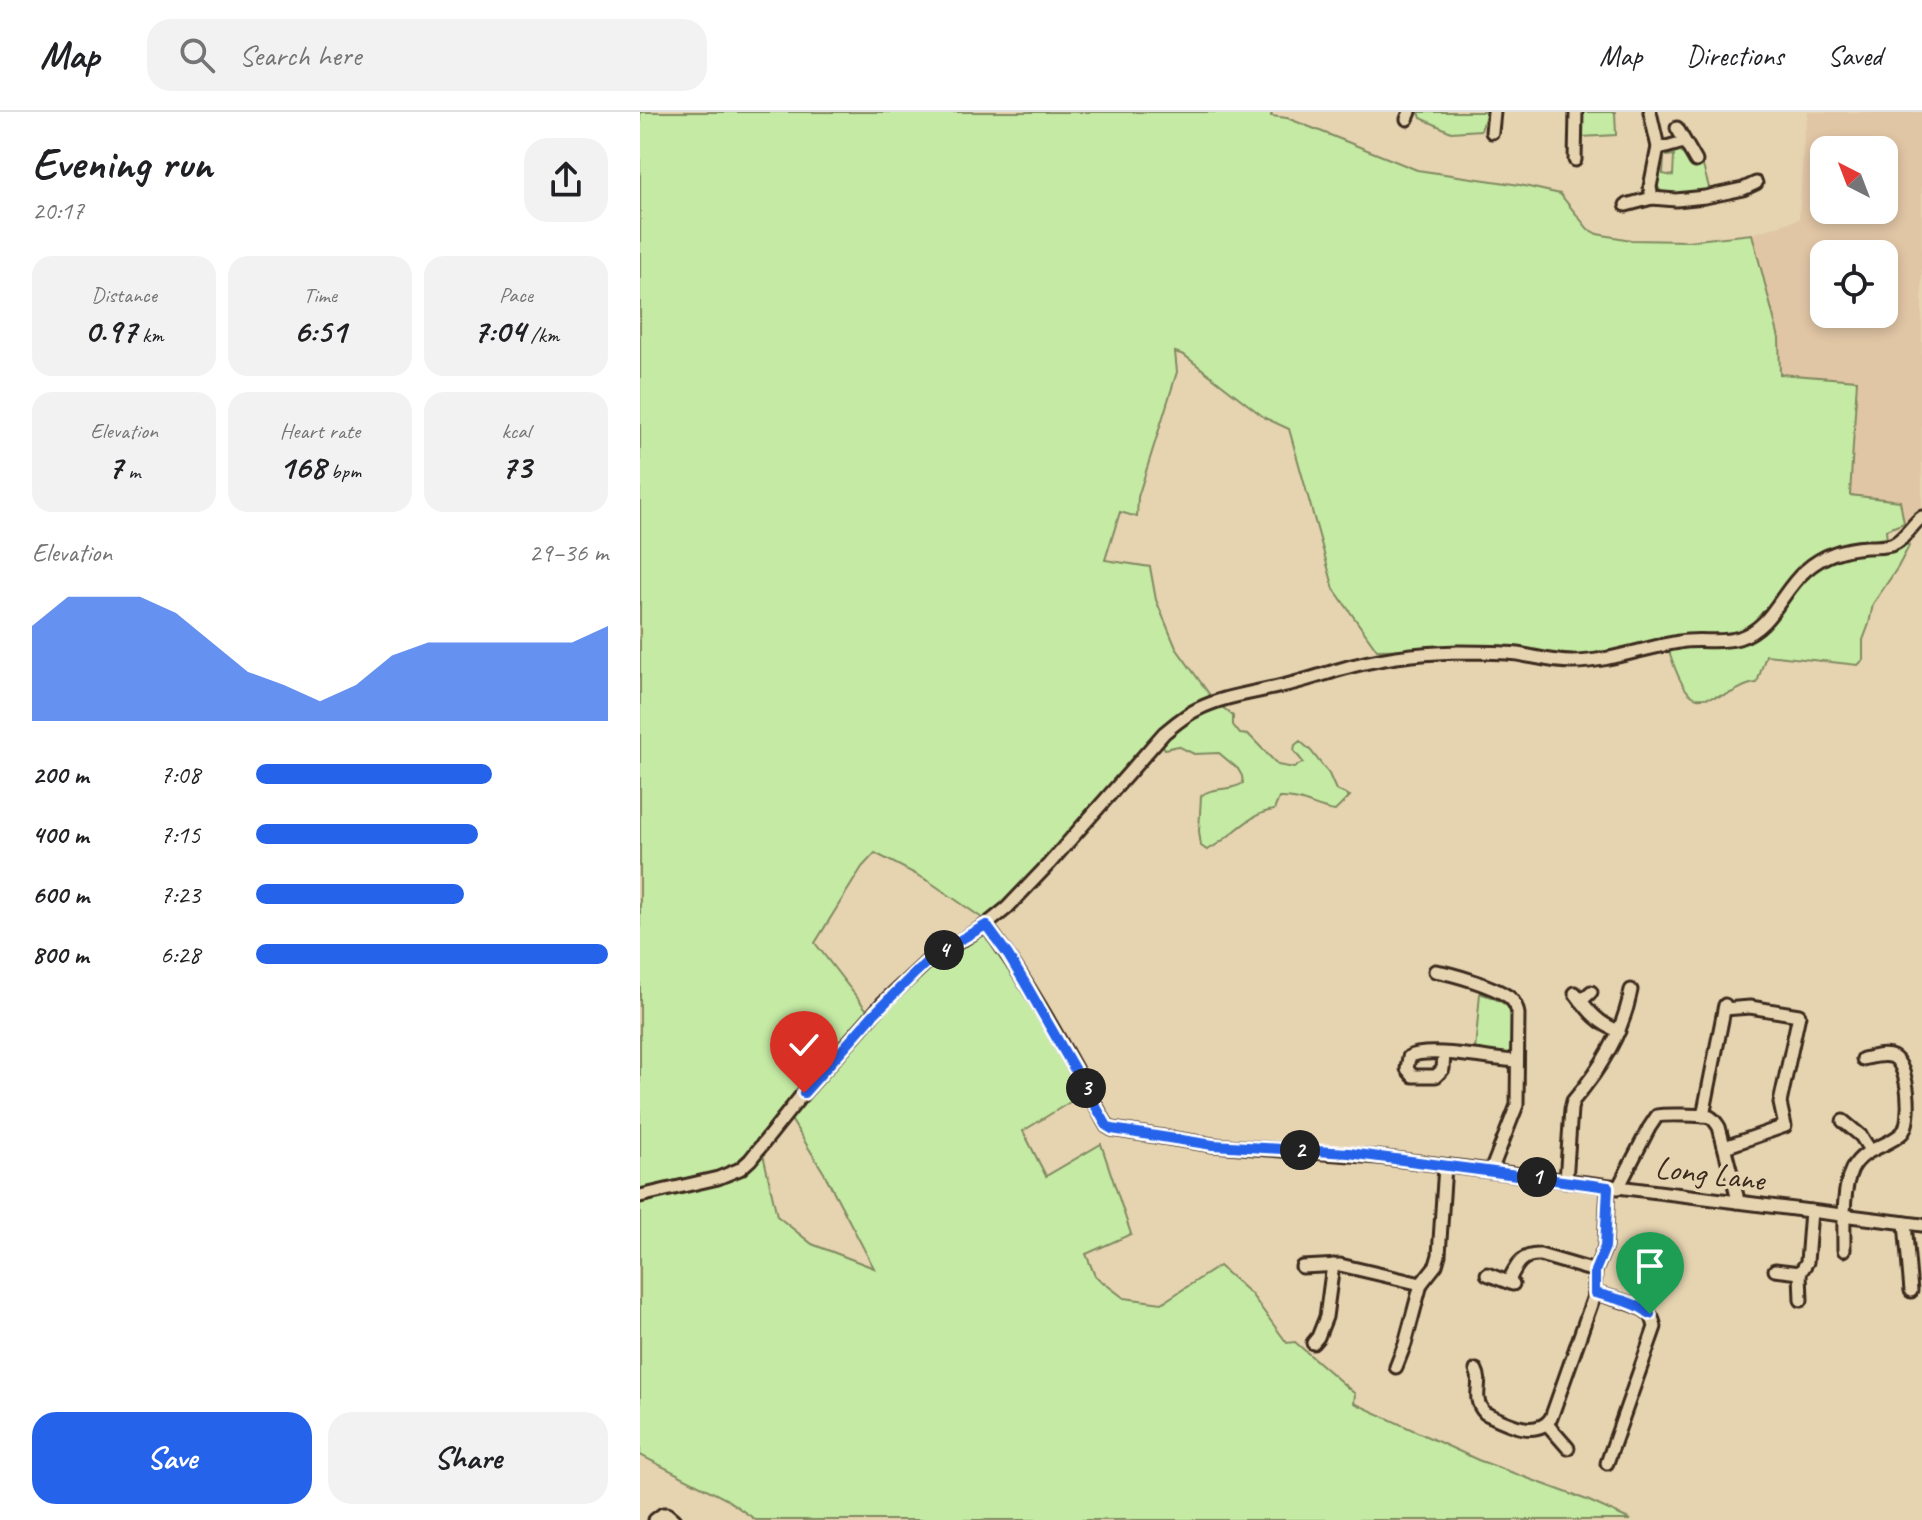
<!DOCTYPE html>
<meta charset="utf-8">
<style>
:root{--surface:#fff;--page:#f2f2f2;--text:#202124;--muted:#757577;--line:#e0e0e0;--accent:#2563eb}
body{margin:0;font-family:Caveat,sans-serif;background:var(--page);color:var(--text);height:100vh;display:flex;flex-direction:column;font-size:30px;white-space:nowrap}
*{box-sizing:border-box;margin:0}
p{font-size:26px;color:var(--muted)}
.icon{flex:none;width:44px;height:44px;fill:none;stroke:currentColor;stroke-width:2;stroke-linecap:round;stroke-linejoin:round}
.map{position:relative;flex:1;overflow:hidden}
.side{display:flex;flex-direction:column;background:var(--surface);width:640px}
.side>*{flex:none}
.needle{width:52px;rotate:318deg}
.buttons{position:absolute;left:1170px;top:24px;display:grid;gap:16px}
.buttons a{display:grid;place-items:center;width:88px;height:88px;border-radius:16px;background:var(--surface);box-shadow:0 4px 12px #0003;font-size:40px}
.pin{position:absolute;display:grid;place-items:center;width:68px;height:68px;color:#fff;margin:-82px -34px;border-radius:50% 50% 50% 0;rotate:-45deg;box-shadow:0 0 8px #0007}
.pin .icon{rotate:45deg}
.km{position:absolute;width:40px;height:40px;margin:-20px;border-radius:50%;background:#222;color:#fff;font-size:22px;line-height:40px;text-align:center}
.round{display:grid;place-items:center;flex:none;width:84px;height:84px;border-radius:24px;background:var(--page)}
.head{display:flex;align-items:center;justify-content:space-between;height:136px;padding:0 32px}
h1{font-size:44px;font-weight:600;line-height:60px}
.stats{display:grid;grid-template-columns:repeat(3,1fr);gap:12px;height:136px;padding:8px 32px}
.stats div{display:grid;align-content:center;border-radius:20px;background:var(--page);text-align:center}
.stats b{font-size:34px;font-weight:600}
.stats small{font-size:22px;font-weight:400}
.stats p{font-size:22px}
.chart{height:224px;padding:16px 32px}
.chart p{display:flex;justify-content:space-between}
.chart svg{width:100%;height:144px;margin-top:8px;fill:var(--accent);opacity:.7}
.button{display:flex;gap:16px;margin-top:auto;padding:16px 32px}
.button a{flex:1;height:92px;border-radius:24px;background:var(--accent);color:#fff;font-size:32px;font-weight:600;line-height:92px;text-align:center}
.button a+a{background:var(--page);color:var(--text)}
ul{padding:0 32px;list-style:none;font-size:26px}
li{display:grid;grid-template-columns:128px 96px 1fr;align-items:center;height:60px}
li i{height:20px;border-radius:10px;background:var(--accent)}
header{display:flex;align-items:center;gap:48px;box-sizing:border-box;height:112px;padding:0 40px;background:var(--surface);border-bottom:2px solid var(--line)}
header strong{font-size:38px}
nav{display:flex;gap:44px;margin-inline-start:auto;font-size:28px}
.search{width:560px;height:72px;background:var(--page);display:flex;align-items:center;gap:20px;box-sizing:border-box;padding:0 28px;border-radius:24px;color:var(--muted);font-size:30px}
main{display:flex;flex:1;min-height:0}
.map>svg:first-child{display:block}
.built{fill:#e1c6a5;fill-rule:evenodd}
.green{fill:#c5eaa4;stroke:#808a61;stroke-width:2}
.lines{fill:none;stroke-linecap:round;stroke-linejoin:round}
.minor-casing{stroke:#3b2a1e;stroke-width:17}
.minor{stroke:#e6d4b1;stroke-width:11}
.route-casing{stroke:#fff;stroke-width:16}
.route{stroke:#2563eb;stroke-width:10}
.labels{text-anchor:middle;stroke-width:7;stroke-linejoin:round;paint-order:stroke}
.street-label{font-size:32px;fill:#3b2a1e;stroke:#e6d4b1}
</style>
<header>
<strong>Map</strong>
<div class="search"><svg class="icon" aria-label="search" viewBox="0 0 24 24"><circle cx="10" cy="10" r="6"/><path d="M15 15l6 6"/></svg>Search here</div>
<nav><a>Map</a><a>Directions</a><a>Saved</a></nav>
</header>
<main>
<section class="side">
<div class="head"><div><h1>Evening run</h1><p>20:17</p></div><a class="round"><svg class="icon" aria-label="share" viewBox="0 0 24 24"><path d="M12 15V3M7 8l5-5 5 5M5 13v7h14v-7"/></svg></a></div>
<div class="stats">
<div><p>Distance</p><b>0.97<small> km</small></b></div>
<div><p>Time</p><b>6:51</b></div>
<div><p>Pace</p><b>7:04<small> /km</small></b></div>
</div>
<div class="stats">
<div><p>Elevation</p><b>7<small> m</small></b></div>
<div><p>Heart rate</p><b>168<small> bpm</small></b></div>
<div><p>kcal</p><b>73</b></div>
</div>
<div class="chart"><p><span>Elevation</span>29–36 m</p>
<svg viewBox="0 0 160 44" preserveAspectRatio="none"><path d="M0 44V15L10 6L20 6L30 6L40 11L50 20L60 29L70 33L80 38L90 33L100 24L110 20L120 20L130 20L140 20L150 20L160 15V44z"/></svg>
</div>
<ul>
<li><b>200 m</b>7:08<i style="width:67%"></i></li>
<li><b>400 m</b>7:15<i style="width:63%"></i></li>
<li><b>600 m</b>7:23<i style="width:59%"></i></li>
<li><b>800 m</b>6:28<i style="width:100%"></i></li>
</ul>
<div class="button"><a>Save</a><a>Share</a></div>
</section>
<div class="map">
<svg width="1282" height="1408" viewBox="0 0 1282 1408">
<rect width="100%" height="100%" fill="#e6d4b1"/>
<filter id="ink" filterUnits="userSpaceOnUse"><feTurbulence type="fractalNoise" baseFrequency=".0125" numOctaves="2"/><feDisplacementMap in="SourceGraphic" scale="16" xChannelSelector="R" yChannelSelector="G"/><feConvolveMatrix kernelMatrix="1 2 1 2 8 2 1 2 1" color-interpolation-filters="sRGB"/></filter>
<g filter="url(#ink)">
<path class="built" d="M1168,0H1282V402L1264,411L1260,389L1210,383L1217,268L1140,263L1139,226L1112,122L1159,107L1164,24ZM1184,38H1244V98H1184ZM1184,142H1244V202H1184Z"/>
<g class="green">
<path d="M0,0H632L631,4L647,6L680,19L777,58L880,73L920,82L948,117L957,122L991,128L1047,129L1112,122L1139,226L1140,262L1217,268L1210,383L1260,389L1264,411L1246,418L1247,429L1264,430L1269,434L1258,455L1233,492L1229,512L1223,528V548L1218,553L1126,543L1117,571C1103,572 1100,578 1088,582C1083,584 1062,587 1057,586C1042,583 1031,546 1027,532L1001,533L925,546L873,535L737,538L694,477L649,317L625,306L544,243L535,240L537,260L498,385L497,405L480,400L465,448L510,455L516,488L536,536L572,586L545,597L495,643L410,742L345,808L287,768L235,741L222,755L175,831L229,901L112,1036L93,1053L75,1061L0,1079Z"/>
<path d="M779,0H847L841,18L811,20L781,6Z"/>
<path d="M940,0H975L976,23L941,25Z"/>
<path d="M1034,39H1039L1055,52L1063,54L1070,79C1059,79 1028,86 1021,79C1019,78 1018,75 1017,73L1021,47L1023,45L1024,46L1023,62L1033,64L1034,43L1027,44L1026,42Z"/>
<path d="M581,594L593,604V613L600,622L609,623L638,653L654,656L663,650L654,639L655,633L660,629L671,639L689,662L696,678L710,684L695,699C674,696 663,685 639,686L634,698C608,701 590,728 567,738L561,734L559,719L561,684C572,674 590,680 603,671L602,664L598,657L579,641L554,642L538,634L525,637L521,631C541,612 554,601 581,594Z"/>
<path d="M342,819L360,839L443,982L383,1019L406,1064L461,1032L491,1122L446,1142L455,1164L484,1186L522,1191L579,1154L611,1182L647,1231L655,1230L715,1282L714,1291L838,1348L947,1388L991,1408H116L86,1387L0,1343V1089C33,1082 83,1077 110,1056C115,1052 119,1046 123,1042L137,1104L172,1132L234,1156L184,1061L149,1004L242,898L293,850Z"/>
<path d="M840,881C852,886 865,889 872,900L871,941L865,944L835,939Z"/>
</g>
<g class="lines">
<defs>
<g id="minor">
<path d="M1010,0L1018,35L1010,75L1012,86"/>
<path d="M767,7L770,0"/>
<path d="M1037,16L1056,49"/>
<path d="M852,20L854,0"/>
<path d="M1018,35H1026L1044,30"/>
<path d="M935,48L936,0"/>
<path d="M986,93L1012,86L1036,88L1065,85L1103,77L1116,71"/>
<path d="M346,813C393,876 429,946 467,1014L472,1017L573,1033L738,1045L1282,1113"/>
<path d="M795,859C814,862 853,874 869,885C875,890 877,895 878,902L877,993L851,1059"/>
<path d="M935,881C948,898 958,912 979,919"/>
<path d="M941,889L951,880"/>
<path d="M1084,897L1110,895L1159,903L1140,991L1145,1014L1085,1035"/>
<path d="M804,942L803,957L796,964H773L767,957L769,945C787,934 853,948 877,949"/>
<path d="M1063,1004L1085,893"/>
<path d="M1203,1009L1221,1024L1230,1038"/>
<path d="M926,1069L931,997L933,989C961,956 983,921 991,878"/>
<path d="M978,1076L1009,1016L1017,1004C1024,1002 1064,1003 1070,1005C1075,1008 1076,1011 1079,1015L1097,1084V1090"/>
<path d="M0,1084L78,1066L100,1057L110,1048L161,984L244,890L289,848L346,813L367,796L409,752L524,621C535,612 545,603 558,597C583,584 618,580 646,573C664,569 681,563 698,558C737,546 777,541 818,540C837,540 859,540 878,542C896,545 913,550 932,550C968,550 1003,536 1039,530C1059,526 1080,532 1099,526C1132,516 1141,479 1166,458C1183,443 1204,436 1227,435C1234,435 1243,435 1251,433C1264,429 1271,413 1282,405"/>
<path d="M1265,1111L1271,1179"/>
<path d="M1204,1138C1204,1115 1202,1077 1212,1057C1224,1035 1246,1036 1262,1021C1273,1010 1269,953 1253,945C1244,941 1232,945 1223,947"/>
<path d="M662,1155L700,1153L781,1172L765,1232L756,1255"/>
<path d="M1135,1158L1160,1161"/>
<path d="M847,1162L873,1172"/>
<path d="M868,1170C876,1155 880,1142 900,1143L955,1159"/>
<path d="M781,1172L796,1153L799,1143L805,1054"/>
<path d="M955,1181C968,1185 1002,1192 1010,1203C1013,1206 1014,1211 1015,1215L967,1351"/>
<path d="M1161,1188L1160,1161L1167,1150L1171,1099"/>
<path d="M673,1231L678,1225L686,1205L693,1153"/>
<path d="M836,1258C844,1273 830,1285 845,1301C864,1310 896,1328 911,1306L954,1184L955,1159L965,1135L968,1075"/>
<path d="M907,1312L928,1336"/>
<path d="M15,1408L23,1402H27L34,1408"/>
</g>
</defs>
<use href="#minor" class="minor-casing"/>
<use href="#minor" class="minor"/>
</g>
</g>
<g class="lines" filter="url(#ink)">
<defs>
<path id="route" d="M164,981L232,904L275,861L289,848L308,835L346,813L368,843L385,871L467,1014L472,1017L573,1033L709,1041L968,1075L965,1135L955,1159V1181C973,1186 996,1190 1010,1202"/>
</defs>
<use href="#route" class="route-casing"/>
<use href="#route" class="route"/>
</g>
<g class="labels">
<g class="street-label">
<text transform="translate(1070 1061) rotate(7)" y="11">Long Lane</text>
</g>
</g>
</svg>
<div class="buttons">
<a><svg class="needle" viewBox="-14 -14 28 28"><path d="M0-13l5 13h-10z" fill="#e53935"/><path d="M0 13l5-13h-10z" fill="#757577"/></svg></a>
<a><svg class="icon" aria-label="locate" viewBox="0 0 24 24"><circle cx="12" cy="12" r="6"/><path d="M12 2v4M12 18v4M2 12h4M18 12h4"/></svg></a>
</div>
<div class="pin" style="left:1010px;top:1202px;background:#1e9e55"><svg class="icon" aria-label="arrive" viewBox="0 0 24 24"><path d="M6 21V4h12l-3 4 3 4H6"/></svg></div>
<div class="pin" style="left:164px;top:981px;background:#d93025"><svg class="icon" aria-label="check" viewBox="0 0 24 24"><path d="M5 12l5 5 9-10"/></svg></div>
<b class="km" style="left:897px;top:1065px">1</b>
<b class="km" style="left:660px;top:1038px">2</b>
<b class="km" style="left:446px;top:976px">3</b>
<b class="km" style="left:304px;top:838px">4</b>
</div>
</main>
